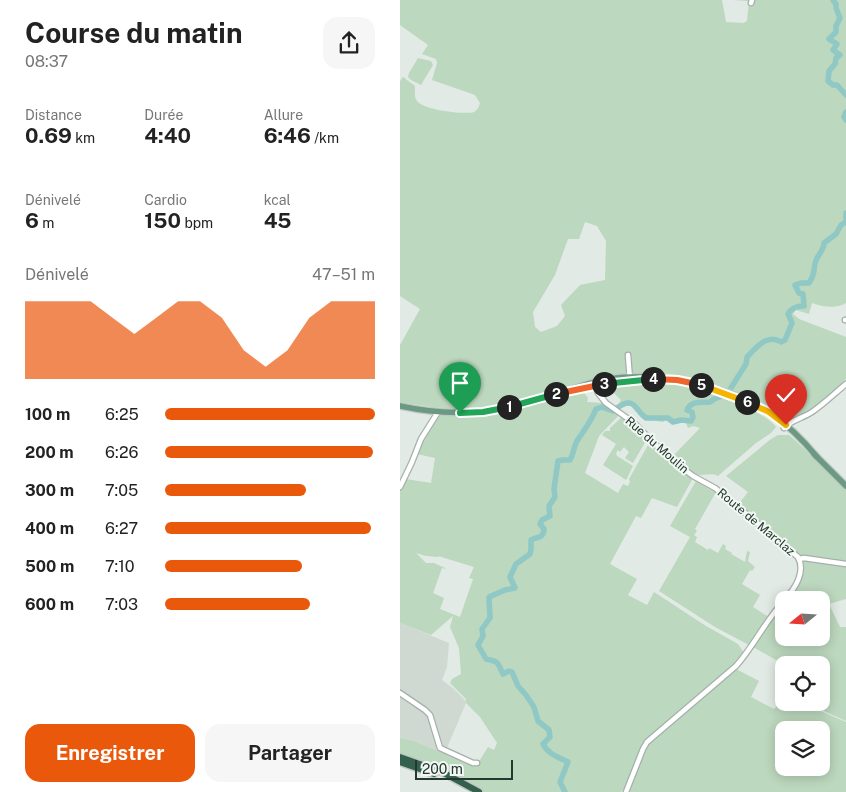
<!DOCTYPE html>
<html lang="fr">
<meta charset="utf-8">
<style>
:root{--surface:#fff;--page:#f6f6f6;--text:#222;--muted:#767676;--accent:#ea580c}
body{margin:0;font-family:"Public Sans",sans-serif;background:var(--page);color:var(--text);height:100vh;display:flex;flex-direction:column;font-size:19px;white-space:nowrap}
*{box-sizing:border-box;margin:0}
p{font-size:16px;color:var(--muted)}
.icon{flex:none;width:28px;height:28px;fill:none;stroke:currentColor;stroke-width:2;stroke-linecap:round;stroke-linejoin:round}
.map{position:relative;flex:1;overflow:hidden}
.side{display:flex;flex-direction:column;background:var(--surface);width:400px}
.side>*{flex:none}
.needle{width:32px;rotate:252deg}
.tools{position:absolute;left:375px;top:591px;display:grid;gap:10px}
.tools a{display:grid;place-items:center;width:55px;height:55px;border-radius:10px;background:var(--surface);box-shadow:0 2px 12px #0003;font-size:25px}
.scale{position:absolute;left:15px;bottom:12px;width:98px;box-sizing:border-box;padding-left:5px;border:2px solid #23382e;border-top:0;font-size:14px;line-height:18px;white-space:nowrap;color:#23382e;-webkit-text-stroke:4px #f1f7f2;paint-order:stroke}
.pin{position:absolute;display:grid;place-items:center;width:42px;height:42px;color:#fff;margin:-51px -21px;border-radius:50% 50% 50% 0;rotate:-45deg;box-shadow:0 0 5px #0007}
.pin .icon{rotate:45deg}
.km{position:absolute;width:25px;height:25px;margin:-12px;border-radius:50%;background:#222;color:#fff;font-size:14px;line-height:25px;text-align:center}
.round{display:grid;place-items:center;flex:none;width:52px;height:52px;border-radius:15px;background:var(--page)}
.summary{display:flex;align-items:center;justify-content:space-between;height:85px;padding:0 25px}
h1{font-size:28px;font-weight:700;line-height:38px}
.metrics{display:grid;grid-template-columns:repeat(3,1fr);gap:8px;height:85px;padding:5px 25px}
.metrics div{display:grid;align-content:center}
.metrics b{font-size:21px;font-weight:700}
.metrics small{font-size:14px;font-weight:400}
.metrics p{font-size:14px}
.chart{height:140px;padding:10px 25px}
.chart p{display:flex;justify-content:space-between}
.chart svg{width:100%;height:90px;margin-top:5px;fill:var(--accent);opacity:.7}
.primary-button{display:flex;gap:10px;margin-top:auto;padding:10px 25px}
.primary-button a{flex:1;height:58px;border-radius:15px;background:var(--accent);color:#fff;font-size:20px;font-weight:700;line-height:58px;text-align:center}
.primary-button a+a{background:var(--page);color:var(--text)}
ul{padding:0 25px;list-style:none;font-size:16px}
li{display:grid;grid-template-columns:80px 60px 1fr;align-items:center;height:38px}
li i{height:12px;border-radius:6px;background:var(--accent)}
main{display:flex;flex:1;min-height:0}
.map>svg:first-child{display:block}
.built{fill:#cfd9d2}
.green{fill:#bcd8be;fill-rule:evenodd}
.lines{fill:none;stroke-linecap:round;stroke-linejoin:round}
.river{stroke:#8fc8c4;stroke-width:5.5}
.minor-casing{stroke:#a4b1aa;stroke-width:7}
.major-casing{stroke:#c1c7c4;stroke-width:8}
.highway-casing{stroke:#c1c7c4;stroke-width:9}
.minor{stroke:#fff;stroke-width:4.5}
.major{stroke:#6b9a83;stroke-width:5.5}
.highway{stroke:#33614d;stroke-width:6}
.split-1-casing{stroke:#fff;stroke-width:10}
.split-2-casing{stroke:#fff;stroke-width:10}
.split-3-casing{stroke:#fff;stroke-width:10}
.split-4-casing{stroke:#fff;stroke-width:10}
.split-5-casing{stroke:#fff;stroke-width:10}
.split-6-casing{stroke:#fff;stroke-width:10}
.split-7-casing{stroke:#fff;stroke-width:10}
.split-1{stroke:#22a559;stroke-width:6}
.split-2{stroke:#22a559;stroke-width:6}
.split-3{stroke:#f0652b;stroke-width:6}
.split-4{stroke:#22a559;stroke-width:6}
.split-5{stroke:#f0652b;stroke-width:6}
.split-6{stroke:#f5b400;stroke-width:6}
.split-7{stroke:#f5b400;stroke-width:6}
.labels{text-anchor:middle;stroke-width:4;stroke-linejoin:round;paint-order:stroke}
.street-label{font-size:12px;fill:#23382e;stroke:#f1f7f2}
</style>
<main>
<section class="side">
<div class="summary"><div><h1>Course du matin</h1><p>08:37</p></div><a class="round"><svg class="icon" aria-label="share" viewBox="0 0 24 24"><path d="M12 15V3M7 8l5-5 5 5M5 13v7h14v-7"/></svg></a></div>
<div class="metrics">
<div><p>Distance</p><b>0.69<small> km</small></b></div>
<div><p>Durée</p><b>4:40</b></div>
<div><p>Allure</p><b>6:46<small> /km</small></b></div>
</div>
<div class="metrics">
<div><p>Dénivelé</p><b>6<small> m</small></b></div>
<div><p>Cardio</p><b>150<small> bpm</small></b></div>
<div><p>kcal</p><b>45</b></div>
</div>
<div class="chart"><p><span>Dénivelé</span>47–51 m</p>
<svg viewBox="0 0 160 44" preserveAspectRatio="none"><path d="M0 44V6L10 6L20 6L30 6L40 14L50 22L60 14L70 6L80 6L90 14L100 30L110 38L120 30L130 14L140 6L150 6L160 6V44z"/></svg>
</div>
<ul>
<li><b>100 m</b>6:25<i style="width:100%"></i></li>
<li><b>200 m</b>6:26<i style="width:99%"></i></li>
<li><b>300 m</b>7:05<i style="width:67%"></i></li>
<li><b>400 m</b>6:27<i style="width:98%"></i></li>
<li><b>500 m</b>7:10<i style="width:65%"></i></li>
<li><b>600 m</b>7:03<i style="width:69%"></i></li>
</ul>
<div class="primary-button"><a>Enregistrer</a><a>Partager</a></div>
</section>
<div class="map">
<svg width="446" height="792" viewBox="0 0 446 792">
<rect width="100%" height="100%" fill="#e1eae4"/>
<path class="built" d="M0,623L49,643L47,667L42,680L54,689L66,701V703L46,750L40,752L14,741L0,738Z"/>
<g class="green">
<path d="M0,0H322L326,22L343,23L347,21L349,1L333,0H446V303C436,309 423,307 412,303L409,314L396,310L393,314L399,319L446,337V379C430,394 409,418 386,420C376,416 367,408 357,402C333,389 305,379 278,375C209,365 147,400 80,408C54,411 25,406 0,402V345L20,309L0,296V81L3,77L15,86C15,91 14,98 17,101C23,110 65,115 74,112C78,110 79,106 80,103L75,95L32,80L37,63L36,59L22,54L28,45L0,25ZM185,222L197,226L206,241L205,280L180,285L161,305L165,316L157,326L141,332L135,327L133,312L155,275L168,239H179Z"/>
<path d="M18,58L31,61L33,65L21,85L11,80L8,77L9,73Z"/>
<path d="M238,382C280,383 318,390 354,411C361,415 371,420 376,427L371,433L356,443L318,476C310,472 303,477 295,474C287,471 278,463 272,457L300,428L293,426L288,428L286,423L280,421L276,424H272L266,419L263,422L245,419C235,409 234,400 218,409L216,408L221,400L212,391L222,383Z"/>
<path d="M176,392L184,393L188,398L187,402L203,403L219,415L199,436L185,473L218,493L223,484L228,486L230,482L229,479L248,445H252L261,454L293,478L277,507L252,498L241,518L236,516L210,564L237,579L228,595L247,605L254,592L306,626L338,644L344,653L335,664L278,711L282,714L336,669L359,681L351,697L374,709L384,699V702L402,703L446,722V792H229L232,786L228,784L221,792H84L40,769L0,754V738L14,741L40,752L46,750L74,761L80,760L88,747L94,750L97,743L80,717L66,703V699L50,683L52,679L61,674L59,648L50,627L53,616L31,635L0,623V491L6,479L31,483L35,458L17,454L26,432L39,415L77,416L95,413ZM16,553L26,556L39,557L38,556L74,567L69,578L73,579L60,617L40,609L44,598L33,593L42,568L46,569L45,568L34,563H26ZM384,730H421V768H384Z"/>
<path d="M222,417L235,427L247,439L233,463L225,458L229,452L224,447L220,452L218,450L216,453L217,456L233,466L226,480L203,465L216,444L202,435L205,431H210V428Z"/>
<path d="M378,435H389L397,442L446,490V599L429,604L440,627H446V721L406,703L421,702V665H385L353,647L374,614L384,603V638H421V600H387L393,592L402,563L399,553L385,544L338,505L348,492L326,476L371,439Z"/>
<path d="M296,481L309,489L316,492L295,529L297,531L294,535L297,537L295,542L308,550L309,548L318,553L323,544L326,546L325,549L332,553L331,554L345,562L347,551L350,552L348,561L355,567L352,571L350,570L342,584L360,595L353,607L367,616L349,645L315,627L259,591L290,537L270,526Z"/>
</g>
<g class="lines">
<g class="river">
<path d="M433,0L436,4V8L440,18L436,26V32L429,39L437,44L433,50L440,55L436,58L435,64L429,71L428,81L433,85H437L446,95"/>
<path d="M446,112L444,117L446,120"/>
<path d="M446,213V219"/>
<path d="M329,391L346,364L347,357C356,348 367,333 381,342L385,340L392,323L388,314C391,308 398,306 404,306L403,294L399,293L395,285L401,283H409C417,271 412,268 417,258C420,253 424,249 424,243L436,234L441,225L446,222"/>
<path d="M217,408C234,395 235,410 246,418H268L273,422L281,420L291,421L293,417L292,412L287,410C291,400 301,403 310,402L314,399L325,395"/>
<path d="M165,792L160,782L168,762C158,757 148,754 143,744L150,737L149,730L138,721L134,707L126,695L118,686L112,672L109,671L103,674C97,662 100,662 86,659L78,645L83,636L82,629L90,618L89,597L105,590L115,588L110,577L116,564L130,554L131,549V540C137,537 144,538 144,529L140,524L142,520L150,516L149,506L155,497L154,489L158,461L163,460H170C174,454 173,448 177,441C184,430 191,422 196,409L202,407L213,411"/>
</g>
<defs>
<g id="minor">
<path d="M351,3L352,0"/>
<path d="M445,320H446"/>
<path d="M228,355L230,380"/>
<path d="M200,381L202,396"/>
<path d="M194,382L198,393L206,403L234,423L269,458L293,476L315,488L398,557C406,572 395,589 384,600"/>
<path d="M384,428C391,420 403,418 412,412C424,404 435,393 446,384"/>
<path d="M0,487L12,462L21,439L38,412"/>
<path d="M399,559L404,558L446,564"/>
<path d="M0,693L25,710L30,715L40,748L73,763H77"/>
<path d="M226,792L243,749L247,742L336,666C354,646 365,621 384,601"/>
</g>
<g id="major">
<path d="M0,406C41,415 80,415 121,404C150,397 178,385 208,379C259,371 327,385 370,413C388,425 403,440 417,457"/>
<path d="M414,454L446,486"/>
</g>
<g id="highway">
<path d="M0,757L42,772L79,792"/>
<path d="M0,762L34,774"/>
</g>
</defs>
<use href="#minor" class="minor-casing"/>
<use href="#major" class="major-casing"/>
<use href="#highway" class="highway-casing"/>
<use href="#minor" class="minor"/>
<use href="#major" class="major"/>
<use href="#highway" class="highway"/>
</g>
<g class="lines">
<defs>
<path id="split-1" d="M60,413L83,412L109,407"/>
<path id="split-2" d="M109,407L156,394"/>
<path id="split-3" d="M156,394L204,384"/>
<path id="split-4" d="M204,384L253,379"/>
<path id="split-5" d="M253,379L277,380L301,385"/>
<path id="split-6" d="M301,385L347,402"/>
<path id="split-7" d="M347,402L369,412L386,425"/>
</defs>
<use href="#split-1" class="split-1-casing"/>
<use href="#split-2" class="split-2-casing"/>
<use href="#split-3" class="split-3-casing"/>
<use href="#split-4" class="split-4-casing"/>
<use href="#split-5" class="split-5-casing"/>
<use href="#split-6" class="split-6-casing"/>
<use href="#split-7" class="split-7-casing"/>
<use href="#split-1" class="split-1"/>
<use href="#split-2" class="split-2"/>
<use href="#split-3" class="split-3"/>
<use href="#split-4" class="split-4"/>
<use href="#split-5" class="split-5"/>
<use href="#split-6" class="split-6"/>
<use href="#split-7" class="split-7"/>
</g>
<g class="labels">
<g class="street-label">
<text transform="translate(257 445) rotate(41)" y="4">Rue du Moulin</text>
<text transform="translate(356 522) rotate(40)" y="4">Route de Marclaz</text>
</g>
</g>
</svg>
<div class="tools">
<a><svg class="needle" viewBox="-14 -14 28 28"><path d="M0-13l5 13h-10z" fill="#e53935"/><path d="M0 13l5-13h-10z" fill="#767676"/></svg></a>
<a><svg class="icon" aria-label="locate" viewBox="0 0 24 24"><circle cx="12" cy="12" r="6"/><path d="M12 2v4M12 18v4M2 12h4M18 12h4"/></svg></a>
<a><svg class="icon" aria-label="layers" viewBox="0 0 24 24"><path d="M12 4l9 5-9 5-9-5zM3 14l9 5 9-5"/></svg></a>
</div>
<div class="scale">200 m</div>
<div class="pin" style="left:60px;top:413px;background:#1e9e55"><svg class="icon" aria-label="arrive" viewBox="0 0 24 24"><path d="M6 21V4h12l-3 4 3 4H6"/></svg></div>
<div class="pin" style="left:386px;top:425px;background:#d93025"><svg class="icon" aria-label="check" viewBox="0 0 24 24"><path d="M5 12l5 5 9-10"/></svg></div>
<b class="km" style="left:109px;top:407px">1</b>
<b class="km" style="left:156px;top:394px">2</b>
<b class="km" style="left:204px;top:384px">3</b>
<b class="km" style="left:253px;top:379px">4</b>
<b class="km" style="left:301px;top:385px">5</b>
<b class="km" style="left:347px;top:402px">6</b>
</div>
</main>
